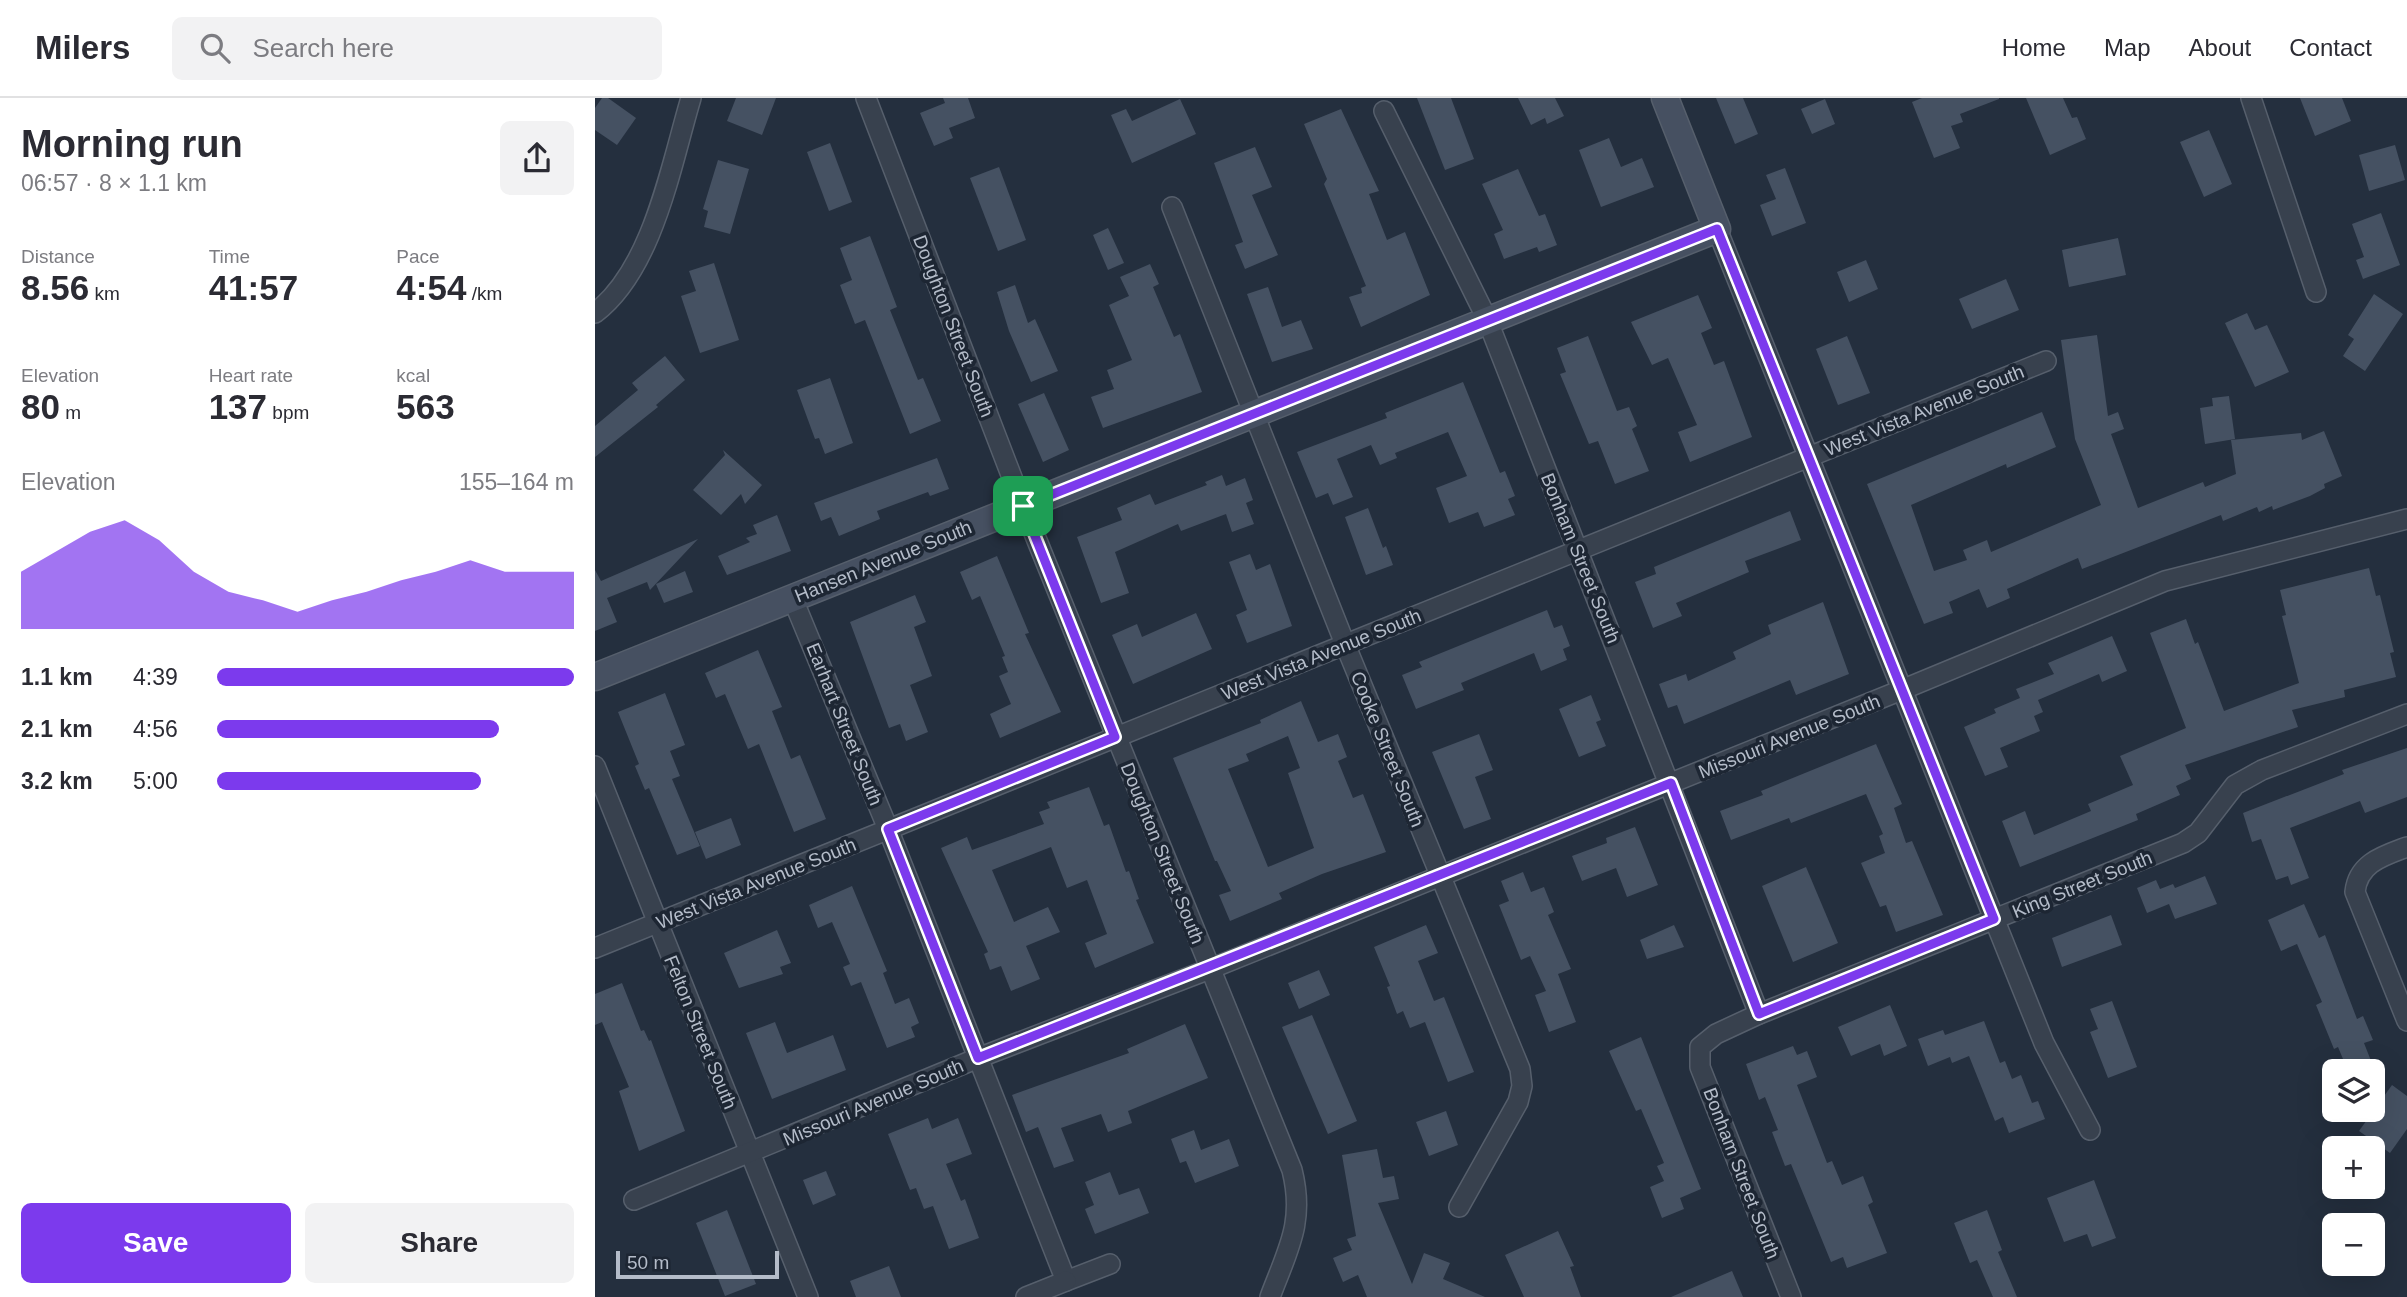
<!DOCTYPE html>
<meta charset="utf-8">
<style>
:root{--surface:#fff;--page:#f2f2f3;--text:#2b2b33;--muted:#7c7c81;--line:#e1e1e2;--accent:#7c3aed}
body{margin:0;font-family:Arial,sans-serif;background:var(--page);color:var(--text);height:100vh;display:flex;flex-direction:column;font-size:26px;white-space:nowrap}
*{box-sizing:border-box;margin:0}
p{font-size:23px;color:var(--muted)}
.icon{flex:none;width:38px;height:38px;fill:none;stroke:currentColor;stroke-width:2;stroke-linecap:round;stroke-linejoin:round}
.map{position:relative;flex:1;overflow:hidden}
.panel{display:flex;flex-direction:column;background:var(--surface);width:595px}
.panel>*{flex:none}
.fabs{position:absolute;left:1727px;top:961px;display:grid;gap:14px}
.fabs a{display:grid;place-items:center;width:63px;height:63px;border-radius:10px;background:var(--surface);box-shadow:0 7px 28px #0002;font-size:35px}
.scale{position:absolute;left:21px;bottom:18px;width:163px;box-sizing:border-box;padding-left:7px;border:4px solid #b4bcc9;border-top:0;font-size:19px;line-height:24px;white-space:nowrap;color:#b4bcc9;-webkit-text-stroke:5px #1d2633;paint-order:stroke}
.pin{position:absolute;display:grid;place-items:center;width:60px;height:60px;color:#fff;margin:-30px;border-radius:14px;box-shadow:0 4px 10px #0006}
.round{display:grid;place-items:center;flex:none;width:74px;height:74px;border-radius:10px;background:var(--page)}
.summary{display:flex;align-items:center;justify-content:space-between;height:119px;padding:0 21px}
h1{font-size:38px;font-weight:700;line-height:52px}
.stats{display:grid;grid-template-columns:repeat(3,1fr);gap:10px;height:119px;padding:7px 21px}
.stats div{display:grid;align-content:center}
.stats b{font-size:35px;font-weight:700}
.stats small{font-size:19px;font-weight:400}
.stats p{font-size:19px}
.chart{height:196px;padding:14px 21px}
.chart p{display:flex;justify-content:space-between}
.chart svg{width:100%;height:126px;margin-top:7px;fill:var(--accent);opacity:.7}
.button{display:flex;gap:14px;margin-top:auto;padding:14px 21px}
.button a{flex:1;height:80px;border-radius:10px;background:var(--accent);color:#fff;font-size:28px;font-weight:700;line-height:80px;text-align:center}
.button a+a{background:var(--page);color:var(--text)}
ul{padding:0 21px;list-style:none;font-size:23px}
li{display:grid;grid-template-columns:112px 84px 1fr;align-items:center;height:52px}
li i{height:18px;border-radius:9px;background:var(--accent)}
header{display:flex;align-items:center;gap:42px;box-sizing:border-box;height:98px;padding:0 35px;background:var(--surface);border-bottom:2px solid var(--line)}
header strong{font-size:33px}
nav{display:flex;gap:38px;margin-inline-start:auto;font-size:24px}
.search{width:490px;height:63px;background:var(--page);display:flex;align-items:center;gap:18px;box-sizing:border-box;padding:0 24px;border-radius:10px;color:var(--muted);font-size:26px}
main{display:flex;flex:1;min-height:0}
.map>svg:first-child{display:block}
.building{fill:#455162;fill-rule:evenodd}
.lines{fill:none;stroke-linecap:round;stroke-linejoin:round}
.street-casing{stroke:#565f6c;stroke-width:22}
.secondary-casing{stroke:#565f6c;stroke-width:29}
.street{stroke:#38414e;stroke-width:19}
.secondary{stroke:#465061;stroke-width:26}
.route-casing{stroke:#fff;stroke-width:14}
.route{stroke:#7c3aed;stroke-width:9}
.labels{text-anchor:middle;stroke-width:7;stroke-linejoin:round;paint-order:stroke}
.street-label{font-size:19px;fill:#b4bcc9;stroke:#1d2633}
</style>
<header>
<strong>Milers</strong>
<div class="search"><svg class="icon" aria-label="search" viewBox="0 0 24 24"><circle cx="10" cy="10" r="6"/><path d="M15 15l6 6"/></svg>Search here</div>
<nav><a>Home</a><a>Map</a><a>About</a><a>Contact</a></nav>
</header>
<main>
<section class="panel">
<div class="summary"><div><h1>Morning run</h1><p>06:57 · 8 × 1.1 km</p></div><a class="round"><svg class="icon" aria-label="share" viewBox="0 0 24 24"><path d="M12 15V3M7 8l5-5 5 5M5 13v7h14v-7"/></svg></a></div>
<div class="stats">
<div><p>Distance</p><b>8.56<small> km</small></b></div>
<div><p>Time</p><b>41:57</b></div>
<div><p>Pace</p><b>4:54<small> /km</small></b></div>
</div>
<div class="stats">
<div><p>Elevation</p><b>80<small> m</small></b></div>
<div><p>Heart rate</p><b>137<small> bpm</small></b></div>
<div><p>kcal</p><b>563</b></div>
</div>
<div class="chart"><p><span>Elevation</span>155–164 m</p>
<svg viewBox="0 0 160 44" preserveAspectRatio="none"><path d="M0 44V24L10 17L20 10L30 6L40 13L50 24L60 31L70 34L80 38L90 34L100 31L110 27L120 24L130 20L140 24L150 24L160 24V44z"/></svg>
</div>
<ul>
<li><b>1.1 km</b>4:39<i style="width:100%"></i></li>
<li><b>2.1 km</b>4:56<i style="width:79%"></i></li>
<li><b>3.2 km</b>5:00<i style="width:74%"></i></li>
</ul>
<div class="button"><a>Save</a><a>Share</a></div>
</section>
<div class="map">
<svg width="1812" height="1199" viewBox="0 0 1812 1199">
<rect width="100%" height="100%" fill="#242f3e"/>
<g class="building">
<path d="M7,0H13L41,20L22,47L0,32V10Z"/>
<path d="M141,0H181L167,37L132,23Z"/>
<path d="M348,0H373L380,20L354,30L358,40L339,48L325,15L350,5Z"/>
<path d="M822,0H856L879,61L850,72Z"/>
<path d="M923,0H960L969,18L952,26L950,20L936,27Z"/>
<path d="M1121,0H1148L1163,36L1140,46Z"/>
<path d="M1327,0H1404V1L1365,16L1368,24L1356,28L1365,50L1339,60L1317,4Z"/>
<path d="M1431,0H1468L1477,20L1482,19L1491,41L1455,57Z"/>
<path d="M1705,0H1747L1756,23L1720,38Z"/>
<path d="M585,1L601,36L537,65L516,17L531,11L537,23Z"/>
<path d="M1230,1L1240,26L1217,36L1206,11Z"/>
<path d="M746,11L784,93L774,96L792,142L810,134L835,197L766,229L754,199L767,195L766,190L771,188L729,86L732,81L709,26Z"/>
<path d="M1614,32L1637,86L1609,99L1585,44Z"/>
<path d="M1014,40L1026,69L1047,60L1059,89L1006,109L984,52Z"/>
<path d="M235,45L257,104L234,113L212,54Z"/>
<path d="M1800,47L1810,82L1774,93L1764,57Z"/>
<path d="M660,49L677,89L657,97L683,157L650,171L640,147L648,144L619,65Z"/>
<path d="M123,62L154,71L135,136L109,129L113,113L108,111Z"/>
<path d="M404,69L431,142L403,153L375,80Z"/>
<path d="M1190,70L1211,125L1177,138L1165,107L1181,101L1171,77Z"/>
<path d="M923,71L944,118L950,116L962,147L944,154L942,149L909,161L899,136L908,132L887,86Z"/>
<path d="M1786,115L1805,167L1768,181L1761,162L1769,159L1757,126Z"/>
<path d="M513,130L529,165L513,172L498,137Z"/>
<path d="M275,138L302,209L295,212L323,282L328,280L346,323L315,336L270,222L260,226L245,187L257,182L245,150Z"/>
<path d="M1523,140L1531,177L1474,189L1467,152Z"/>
<path d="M1271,162L1283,191L1254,204L1242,174Z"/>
<path d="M119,165L144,242L105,255L86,198L101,193L94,173Z"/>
<path d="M555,166L564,186L558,189L579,239L585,236L607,294L508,330L496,299L519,291L512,272L537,262L514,207L534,198L525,179Z"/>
<path d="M1411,181L1424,212L1377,231L1364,201Z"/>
<path d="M420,187L433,225L440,221L463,273L436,284L414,233L402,194Z"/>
<path d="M673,189L687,229L706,222L718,251L677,264L652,196Z"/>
<path d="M1779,196L1808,216L1770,273L1748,258L1759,241L1753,237Z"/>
<path d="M1103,197L1117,230L1106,235L1119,267L1129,263L1157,339L1095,364L1083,334L1102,327L1073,260L1057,267L1036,224Z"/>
<path d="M1652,215L1660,232L1672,227L1694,274L1660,289L1630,225Z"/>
<path d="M1502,237L1513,318L1523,314L1529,331L1516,336L1543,410L1608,384L1610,389L1641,376L1636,342L1706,335L1707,342L1729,333L1747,378L1729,386L1730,390L1715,398L1678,412L1677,408L1664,414L1662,409L1628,423L1626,417L1487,471L1483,460L1412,491L1415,500L1392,510L1384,491L1354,504L1358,515L1329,526L1272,386L1447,314L1461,349L1412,370L1411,366L1316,407L1339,473L1372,462L1368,452L1392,442L1396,454L1506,407L1480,341L1466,242Z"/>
<path d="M993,238L1022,313L1034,309L1042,328L1037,331L1054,373L1020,386L1003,343L994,346L965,276L971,274L962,250Z"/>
<path d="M1252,238L1275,295L1243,307L1221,251Z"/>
<path d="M70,258L90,282L61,307L63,309L0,359V328L43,292L37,285Z"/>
<path d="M235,280L258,345L230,356L224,340L220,341L202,292Z"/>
<path d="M868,284L905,375L910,373L920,398L913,401L920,417L889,429L883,414L854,425L841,390L872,378L853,334L800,355L802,360L785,367L776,347L742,361L758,399L738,407L733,395L721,400L702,354L792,320L790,315Z"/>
<path d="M449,295L474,352L448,364L423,306Z"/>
<path d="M1634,298L1640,341L1610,346L1605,310L1618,308L1617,300Z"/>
<path d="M128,352L167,387L150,406L146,396L126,417L98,392L130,357Z"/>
<path d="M342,360L354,391L335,398L333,394L282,413L285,421L244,438L236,419L226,423L219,405Z"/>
<path d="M627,377L631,388L650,380L658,402L651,405L659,426L637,434L631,416L586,433L583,426L520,454L534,495L506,505L482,439L527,422L522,410L555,396L560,407L612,387L610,384Z"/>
<path d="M773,410L788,450L791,448L798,467L771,477L750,419Z"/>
<path d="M1195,413L1206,442L1150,463L1154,474L1081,505L1087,518L1058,530L1040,484L1061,476L1059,469Z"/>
<path d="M182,417L196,453L132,477L123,458L155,444L151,440L162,436L158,427Z"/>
<path d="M103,441L55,492L52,484L12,500L22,524L0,533V472L6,483Z"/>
<path d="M655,456L661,472L675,466L697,528L652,545L641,517L652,512L634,464Z"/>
<path d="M402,458L434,535L430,536L466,614L405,640L395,616L416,606L404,578L413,574L407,559L410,558L385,498L377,502L365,474Z"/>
<path d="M1774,470L1781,498L1785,497L1799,554L1795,555L1801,579L1749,592L1750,599L1697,612L1703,629L1590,667L1596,681L1581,688L1585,697L1541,716L1543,722L1425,769L1407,723L1430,713L1439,737L1496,713L1493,706L1538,687L1525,658L1591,630L1555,535L1591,521L1600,546L1603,544L1629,613L1704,585L1687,518L1691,517L1685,492Z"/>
<path d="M90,473L98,494L69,505L61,486Z"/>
<path d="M320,497L331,524L319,529L337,578L315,587L333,634L311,643L305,626L294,630L255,524Z"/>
<path d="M1228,504L1254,576L1201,597L1195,582L1089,626L1082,607L1073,610L1064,586L1091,576L1093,583L1141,561L1138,554L1176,536L1173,527Z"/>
<path d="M952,512L959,530L967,527L975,548L968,551L972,562L946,573L939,555L866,585L869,592L821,611L807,577L827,569L824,564Z"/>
<path d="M601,515L617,551L538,586L517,537L542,526L547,539Z"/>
<path d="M1517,538L1532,573L1507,584L1504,576L1443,602L1448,614L1439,618L1445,633L1405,650L1413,669L1390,678L1369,629L1401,615L1399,611L1425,600L1421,591L1459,576L1453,565Z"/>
<path d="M163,552L187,609L177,613L196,661L205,657L231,721L199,734L164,646L153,651L130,596L121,600L110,575Z"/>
<path d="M70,595L90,647L75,653L85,678L77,681L105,748L82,757L54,690L50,692L40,668L44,666L23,614Z"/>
<path d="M996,597L1006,622L1001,624L1011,648L984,659L964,611Z"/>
<path d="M706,603L723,644L743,636L752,659L743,663L758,700L768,696L791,754L727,776L684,795L687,801L635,823L624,797L636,793L622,763H620L578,660L666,625L665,622ZM693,638L705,670L693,675L719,750L673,769L633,671L654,663L651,656Z"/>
<path d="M884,636L898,672L880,679L896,721L869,731L837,654Z"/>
<path d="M1281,646L1307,706L1299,710L1311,745L1317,743L1348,817L1301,834L1291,807L1285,809L1266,765L1290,755L1284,738L1288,736L1271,696L1196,725L1194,720L1136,742L1125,713L1168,697L1166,693Z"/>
<path d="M1812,650V699L1770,715L1765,703L1695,730L1714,780L1696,787L1693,778L1681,782L1666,741L1657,744L1648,715L1749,676L1747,672Z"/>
<path d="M494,689L509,728L514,726L531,774L534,773L544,801L541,802L559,845L500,870L490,845L512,836L492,782L472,790L456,749L397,772L419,824L453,809L465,834L431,848L445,881L416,893L406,868L395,872L389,856L393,854L346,750L372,739L377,752L449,726L444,714L455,710L452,704Z"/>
<path d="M136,720L146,747L111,761L100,734Z"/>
<path d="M1040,729L1063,787L1032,799L1021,770L987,783L977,758L1012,745L1011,740Z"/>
<path d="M1211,769L1243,845L1198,864L1167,788Z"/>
<path d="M928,774L936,794L949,789L959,814L953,817L976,871L963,876L981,924L954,934L940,897L951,893L935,858L926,862L904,807L914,803L906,783Z"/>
<path d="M1610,778L1622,806L1580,821L1574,806L1552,815L1542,790L1561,782L1565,791L1578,786L1580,790Z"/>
<path d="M257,788L292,873L288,875L300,906L314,900L324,925L316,929L320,939L292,950L266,884L256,888L248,869L255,866L237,824L223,830L214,807Z"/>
<path d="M1709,806L1724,840L1730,837L1762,921L1768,918L1778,942L1769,945L1780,973H1753L1743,949L1739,951L1721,907L1727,904L1702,846L1686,853L1673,822Z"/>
<path d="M1516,817L1527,847L1467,869L1457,840Z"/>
<path d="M831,827L843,855L823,863L839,903L849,899L879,974L853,984L830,924L815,930L808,913L802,916L792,889L795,888L779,849Z"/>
<path d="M1079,827L1089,849L1052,861L1045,842Z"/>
<path d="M182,832L196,865L185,869L188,876L144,890L129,855Z"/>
<path d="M724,872L735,897L704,911L693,885Z"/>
<path d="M27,885L46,933L49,932L54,943L56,942L90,1033L44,1053L24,993L34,989L7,924L0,927V896Z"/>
<path d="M1517,903L1542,969L1513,980L1495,934L1503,931L1495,911Z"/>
<path d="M1295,907L1312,948L1289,958L1285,946L1256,958L1243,929Z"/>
<path d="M717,917L762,1023L733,1036L687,929Z"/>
<path d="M1389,923L1405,965L1410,963L1417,981L1426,977L1437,1005L1443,1003L1450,1021L1414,1035L1408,1019L1400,1023L1374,958L1357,965L1355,959L1333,968L1323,941L1348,932L1350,937Z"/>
<path d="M180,924L192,955L238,937L251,972L177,1001L151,935Z"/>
<path d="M590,926L613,980L533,1013L537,1025L513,1034L506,1016L466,1030L479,1063L459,1070L443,1029L431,1034L417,997L534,955L532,951Z"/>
<path d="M1046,939L1106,1091L1085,1100L1089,1111L1067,1120L1055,1089L1069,1083L1062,1068L1069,1065L1046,1011L1041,1013L1014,953Z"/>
<path d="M1198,948L1202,957L1212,953L1222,979L1202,987L1232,1065L1237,1063L1247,1087L1268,1078L1278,1104L1273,1107L1292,1155L1252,1170L1248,1159L1236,1164L1196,1066L1190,1068L1177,1034L1183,1032L1170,999L1164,1002L1151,966Z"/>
<path d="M1797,987L1812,998V1031L1795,1055L1764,1033Z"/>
<path d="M851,1013L863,1047L834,1058L821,1024Z"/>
<path d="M333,1020L337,1031L363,1020L377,1056L351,1066L366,1103L370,1101L384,1140L354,1151L338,1108L329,1111L321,1090L315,1092L293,1036Z"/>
<path d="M599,1032L606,1052L634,1041L644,1068L600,1085L591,1063L585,1065L576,1041Z"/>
<path d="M782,1051L788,1080L799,1078L804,1101L783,1105L817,1186L829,1155L855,1165L848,1181L890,1199H772L763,1177L748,1184L738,1160L757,1152L752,1141L761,1138L747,1057Z"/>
<path d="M231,1073L241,1097L218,1107L208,1082Z"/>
<path d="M515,1074L524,1097L544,1090L554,1115L500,1136L490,1111L499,1107L490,1084Z"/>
<path d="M1499,1082L1521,1140L1497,1149L1492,1136L1469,1144L1452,1100Z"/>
<path d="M132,1112L161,1186L130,1198L101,1125Z"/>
<path d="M1392,1112L1407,1152L1403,1154L1422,1199H1398L1382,1162L1375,1165L1359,1125Z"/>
<path d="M963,1133L979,1168L975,1169L986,1199H929L910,1157Z"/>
<path d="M294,1168L306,1199H261L255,1183Z"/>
<path d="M1137,1173L1148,1199H1076Z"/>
</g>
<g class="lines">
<defs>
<g id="street">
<path d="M271,0L428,408L697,1072C710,1124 693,1151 675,1199"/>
<path d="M1656,0L1721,194"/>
<path d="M789,13L892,221L1164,916"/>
<path d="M577,109L750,546L925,971L927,988L923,1004L864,1109"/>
<path d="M1122,131L1449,945L1495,1032"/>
<path d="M0,215C58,171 76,67 96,0"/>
<path d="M197,499L293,731L471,1183L515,1166"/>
<path d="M0,668L213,1199"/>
<path d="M1812,749C1788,758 1763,765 1760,794L1812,923"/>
<path d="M0,850L1451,263"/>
<path d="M39,1102L383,960L615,871L1309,591L1570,483L1812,421"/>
<path d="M431,1199L471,1183"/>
<path d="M1196,1199L1105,969V949L1121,936L1164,916L1588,745L1603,735L1640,687L1667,672L1812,616"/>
</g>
<path id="secondary" d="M0,579L1122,131L1070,0"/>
</defs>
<use href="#street" class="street-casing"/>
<use href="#secondary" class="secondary-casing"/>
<use href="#street" class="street"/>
<use href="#secondary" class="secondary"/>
</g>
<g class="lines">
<defs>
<path id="route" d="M1122,131L1399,821L1164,916L1076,685L383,960L293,731L520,639L428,408Z"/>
</defs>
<use href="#route" class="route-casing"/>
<use href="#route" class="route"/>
</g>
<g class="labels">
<g class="street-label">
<text transform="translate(359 228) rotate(69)" y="7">Doughton Street South</text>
<text transform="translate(1329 312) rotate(-22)" y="7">West Vista Avenue South</text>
<text transform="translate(986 460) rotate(68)" y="7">Bonham Street South</text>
<text transform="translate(288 463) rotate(-22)" y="7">Hansen Avenue South</text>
<text transform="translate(726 556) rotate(-22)" y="7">West Vista Avenue South</text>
<text transform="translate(250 626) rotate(68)" y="7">Earhart Street South</text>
<text transform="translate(1194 638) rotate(-22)" y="7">Missouri Avenue South</text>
<text transform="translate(793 651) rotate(68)" y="7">Cooke Street South</text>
<text transform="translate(568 755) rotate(68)" y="7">Doughton Street South</text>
<text transform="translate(161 785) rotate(-22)" y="7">West Vista Avenue South</text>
<text transform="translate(1487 786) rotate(-22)" y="7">King Street South</text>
<text transform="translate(106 934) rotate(68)" y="7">Felton Street South</text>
<text transform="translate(278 1004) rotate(-23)" y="7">Missouri Avenue South</text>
<text transform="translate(1147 1075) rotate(69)" y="7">Bonham Street South</text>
</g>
</g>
</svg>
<div class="fabs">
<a><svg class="icon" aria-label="layers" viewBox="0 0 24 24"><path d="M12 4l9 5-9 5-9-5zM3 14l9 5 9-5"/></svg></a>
<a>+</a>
<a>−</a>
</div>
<div class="scale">50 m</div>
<div class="pin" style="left:428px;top:408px;background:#1e9e55"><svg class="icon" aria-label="arrive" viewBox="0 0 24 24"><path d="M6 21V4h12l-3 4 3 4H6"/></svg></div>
</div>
</main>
